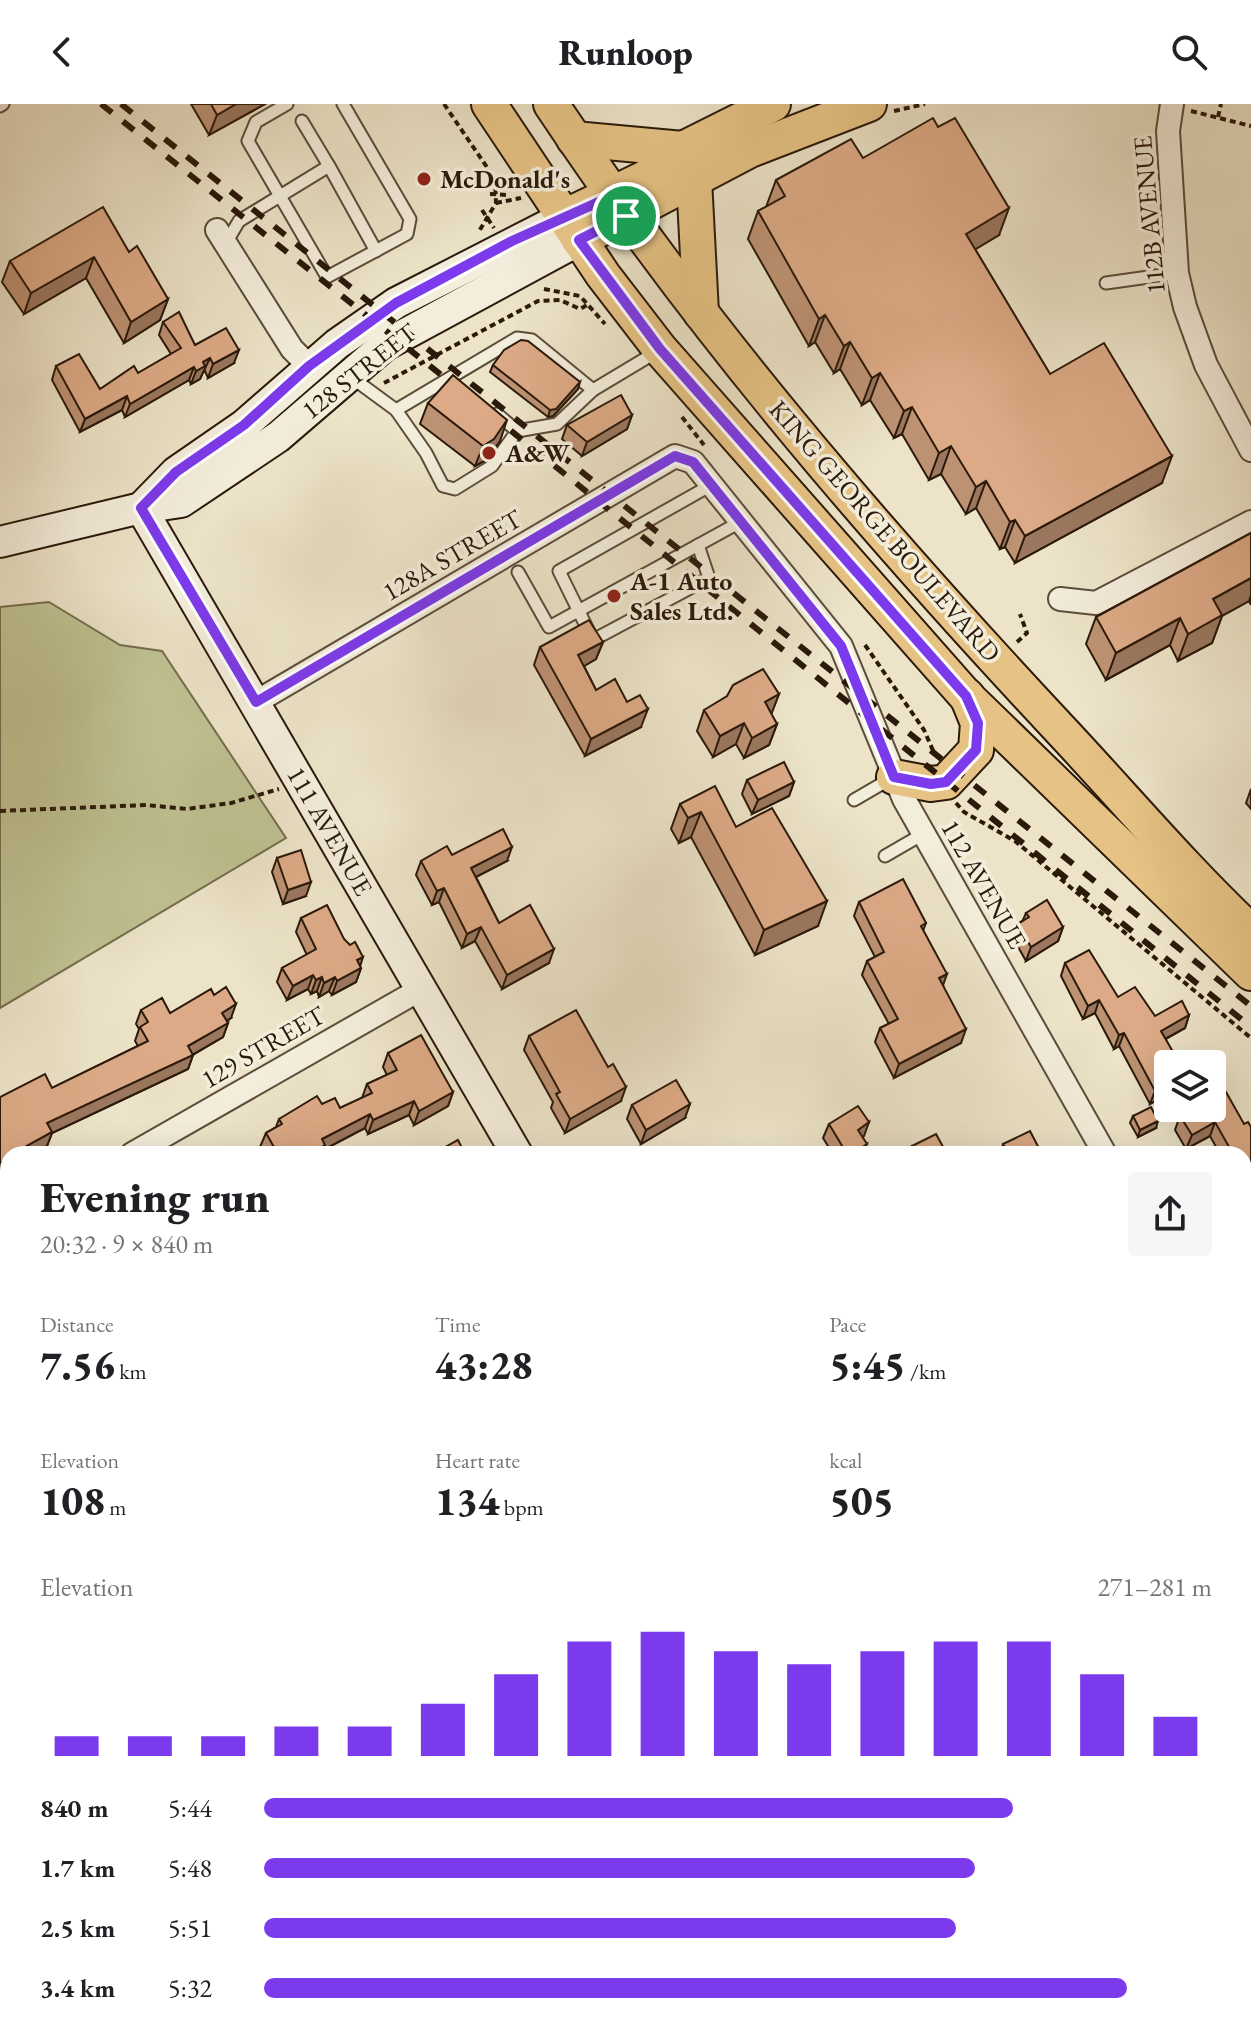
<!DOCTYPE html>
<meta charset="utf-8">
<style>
:root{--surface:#fff;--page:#f6f6f6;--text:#202124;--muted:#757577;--accent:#7c3aed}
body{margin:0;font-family:"EB Garamond",serif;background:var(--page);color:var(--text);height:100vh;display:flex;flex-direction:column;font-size:30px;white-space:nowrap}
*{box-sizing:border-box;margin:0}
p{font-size:26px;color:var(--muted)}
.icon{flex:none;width:44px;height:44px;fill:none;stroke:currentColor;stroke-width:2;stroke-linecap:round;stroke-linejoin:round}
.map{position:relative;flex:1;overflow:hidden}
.details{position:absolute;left:0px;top:1042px;width:1252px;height:890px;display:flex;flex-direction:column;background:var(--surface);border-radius:24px 24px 0 0;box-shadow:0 8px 32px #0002}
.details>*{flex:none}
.controls{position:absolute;left:1154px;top:946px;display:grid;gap:16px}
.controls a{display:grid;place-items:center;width:72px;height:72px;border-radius:8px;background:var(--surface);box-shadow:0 8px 32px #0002;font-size:40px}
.pin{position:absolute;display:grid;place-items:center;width:68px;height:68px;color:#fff;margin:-34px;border:4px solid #fff;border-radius:50%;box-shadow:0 2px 8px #0007}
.round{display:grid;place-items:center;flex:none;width:84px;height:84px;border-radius:8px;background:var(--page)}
.summary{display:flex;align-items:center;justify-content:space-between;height:136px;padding:0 40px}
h1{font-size:44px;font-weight:800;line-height:60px}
.metrics{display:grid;grid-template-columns:repeat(3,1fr);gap:12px;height:136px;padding:8px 40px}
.metrics div{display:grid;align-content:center}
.metrics b{font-size:40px;font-weight:800}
.metrics small{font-size:22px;font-weight:400}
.metrics p{font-size:22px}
.chart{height:224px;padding:16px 40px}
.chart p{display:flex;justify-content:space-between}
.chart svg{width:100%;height:144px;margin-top:8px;stroke:var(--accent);stroke-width:6}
ul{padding:0 40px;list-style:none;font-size:26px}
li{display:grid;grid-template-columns:128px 96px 1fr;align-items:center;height:60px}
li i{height:20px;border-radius:10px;background:var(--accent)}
header{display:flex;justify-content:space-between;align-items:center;height:104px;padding:0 40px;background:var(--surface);font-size:36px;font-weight:800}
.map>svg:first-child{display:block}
.green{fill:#bfc191;stroke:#756d4e;stroke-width:2}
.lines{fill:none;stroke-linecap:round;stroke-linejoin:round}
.lane-casing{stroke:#5b4c3a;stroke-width:15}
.street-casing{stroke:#5b4c3a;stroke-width:26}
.secondary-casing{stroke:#2b190a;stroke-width:34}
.primary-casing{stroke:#2b190a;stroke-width:38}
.path{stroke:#2b190a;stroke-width:4;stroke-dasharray:6 4;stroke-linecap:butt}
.lane{stroke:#f3eddb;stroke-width:11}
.street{stroke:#f3eddb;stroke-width:22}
.secondary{stroke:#f3eddb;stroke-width:30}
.primary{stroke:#e6c284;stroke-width:34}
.rail{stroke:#2b190a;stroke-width:6;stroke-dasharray:14 14;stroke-linecap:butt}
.wall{fill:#bd9273;stroke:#2b190a;stroke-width:2}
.shaded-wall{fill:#9a775e;stroke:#2b190a;stroke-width:2}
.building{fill:#dcaa86;stroke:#2b190a;stroke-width:2}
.route-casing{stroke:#fff;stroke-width:16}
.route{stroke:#7c3aed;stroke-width:10}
.poi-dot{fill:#8f2418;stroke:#f3eddb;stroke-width:3}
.labels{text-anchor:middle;stroke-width:7;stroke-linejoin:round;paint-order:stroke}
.poi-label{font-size:26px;font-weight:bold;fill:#2b190a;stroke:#f3eddb;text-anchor:start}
.street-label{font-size:26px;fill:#2b190a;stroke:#f3eddb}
</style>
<header><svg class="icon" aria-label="back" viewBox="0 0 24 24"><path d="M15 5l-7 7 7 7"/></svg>Runloop<svg class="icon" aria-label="search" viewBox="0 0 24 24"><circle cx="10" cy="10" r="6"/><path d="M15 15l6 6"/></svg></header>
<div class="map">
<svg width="1251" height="1931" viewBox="0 0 1251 1931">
<rect width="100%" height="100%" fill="#ece3c8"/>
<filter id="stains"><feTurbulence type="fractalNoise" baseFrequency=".0025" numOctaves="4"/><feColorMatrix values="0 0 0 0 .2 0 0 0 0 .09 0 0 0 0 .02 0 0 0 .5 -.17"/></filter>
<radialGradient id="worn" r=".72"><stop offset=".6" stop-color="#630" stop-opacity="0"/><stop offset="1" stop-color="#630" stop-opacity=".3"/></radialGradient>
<g class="green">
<path d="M49,498L120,541L162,547L286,734L0,904V503Z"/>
<path d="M1251,1558V1931H1045L1041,1924H1244V1562Z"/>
</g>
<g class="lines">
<defs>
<g id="lane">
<path d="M287,0L256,18L248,37L327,173L407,130L410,115L343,0"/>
<path d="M0,2L3,0"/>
<path d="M302,17L329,62"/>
<path d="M226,139L239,117L329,62L376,147"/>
<path d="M1106,179L1177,169"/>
<path d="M351,273L396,306L517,234L532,236L593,286L658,247"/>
<path d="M396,306L426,349L443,382L455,385L492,362L517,327"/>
<path d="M497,310L517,327L557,320L593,286"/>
<path d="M698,441L709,474L593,536L559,467L713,380"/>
<path d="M518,468L549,523L742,417"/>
<path d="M854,696L890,675"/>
<path d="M885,752L923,730"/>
</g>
<g id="street">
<path d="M1172,0L1168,27L1177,169L1185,203L1206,261L1251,346"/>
<path d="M217,126L292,245L309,262"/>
<path d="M1060,495L1096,499L1251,418"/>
<path d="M256,598L675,352L693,358L841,542L904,695L1105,1050"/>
<path d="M132,1050L421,885"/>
<path d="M0,1125L8,1121"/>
<path d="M1244,1292L1251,1304"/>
<path d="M0,1419L8,1432"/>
<path d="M0,1471L8,1470"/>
<path d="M0,1812L8,1808"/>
<path d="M294,1924L298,1931"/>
<path d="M397,1931L410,1924"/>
<path d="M980,1931L993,1924"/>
</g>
<g id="secondary">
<path d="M141,404L517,1050"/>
<path d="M141,404L176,368L244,321L337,240L396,199L564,113"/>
<path d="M0,438L141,404L181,398L278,333L385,241L579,136"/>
<path d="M1020,1924L1024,1931"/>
</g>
<g id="primary">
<path d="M489,0L603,171L660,245L966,592L1251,869"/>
<path d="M551,0C699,223 874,426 1057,622C1121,690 1183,764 1251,828"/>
<path d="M574,35L683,45"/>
<path d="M694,75L701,209"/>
<path d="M564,113L643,75L666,62L683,45L773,0"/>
<path d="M579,136L750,46L869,0"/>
<path d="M894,673L931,680L946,678L976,646L978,619L967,592"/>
</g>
</defs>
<use href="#lane" class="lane-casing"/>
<use href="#street" class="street-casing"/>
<use href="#secondary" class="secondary-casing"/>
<use href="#primary" class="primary-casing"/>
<g class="path">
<path d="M444,0L495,75L496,99L478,129"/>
<path d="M894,7L925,0"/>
<path d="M1191,7L1251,22"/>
<path d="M1218,13L1221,0"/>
<path d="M490,90L508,91"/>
<path d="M496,99L521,94"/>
<path d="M482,106L494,124"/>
<path d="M544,185L580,192L605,220"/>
<path d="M384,279L538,197L560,196L580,205L587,201"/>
<path d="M682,313L704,341"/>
<path d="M1017,538L1027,529L1020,510"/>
<path d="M865,541L924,626L935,651"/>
<path d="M956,699L964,708L1015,737L1251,934"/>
<path d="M0,707L146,701L187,705L231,699L279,685"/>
<path d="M1244,1700L1251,1716"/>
<path d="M1244,1895L1251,1896"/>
</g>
<use href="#lane" class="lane"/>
<use href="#street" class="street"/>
<use href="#secondary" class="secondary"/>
<use href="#primary" class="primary"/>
<g class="rail">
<path d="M101,0L464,289"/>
<path d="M121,0L1251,902"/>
<path d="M489,309L1251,923"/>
</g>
</g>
<g class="wall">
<path d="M191,0H265L209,31Z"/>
<path d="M863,54L999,131L975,145L1050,270L1162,379L1015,459L1005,443L1000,445L976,404L966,410L941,370L929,376L902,330L894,334L870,296L862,301L840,265L834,269L815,238L809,242L748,135L758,107L766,103L776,76Z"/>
<path d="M129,148L168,195L160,216L124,239L86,174L24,210L2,178L10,157Z"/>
<path d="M163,218L195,241L234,259L208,274L205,267L203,268L200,275L191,280L189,276L125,313L122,306L80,328L52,276L56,262L100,285L138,269L171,250L159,231Z"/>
<path d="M493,261L578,285L553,312L548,313L490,268Z"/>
<path d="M428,299L500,337L486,356L475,362L420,320Z"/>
<path d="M632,311L627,325L582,352L562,335L567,321Z"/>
<path d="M1251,429V501L1249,497L1222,512L1212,539L1178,557L1170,541L1106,576L1086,540L1096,513Z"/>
<path d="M603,538L596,555L584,562L596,586L641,623L585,652L534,561L540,543Z"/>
<path d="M779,590L771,610L777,620L769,641L744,654L736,640L713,653L697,627L704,606Z"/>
<path d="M747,676L794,678L789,692L752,710L742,690Z"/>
<path d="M1251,685V705L1246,699Z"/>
<path d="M680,700L736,723L818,822L755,851L691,733L679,739L671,725Z"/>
<path d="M452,751L507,757L476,773L499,819L549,859L502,885L475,837L462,844L439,798L432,801L416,771L421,757Z"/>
<path d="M277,754L306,792L283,800L272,768Z"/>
<path d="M859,798L926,819L923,827L943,881L961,939L894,974L875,938L880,924L889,920L862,871L867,857L875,853L854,812Z"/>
<path d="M1026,809L1063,823L1058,837L1026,857L1013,834L1018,820L1023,816Z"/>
<path d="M301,814L344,835L361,864L356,878L332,891L329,887L319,893L317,887L311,890L308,885L287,896L277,878L282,864L307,851L296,828Z"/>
<path d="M1065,859L1118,893L1155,912L1189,911L1185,924L1166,935L1168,960V990L1150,1000L1119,942L1114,945L1095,909L1083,915L1061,872Z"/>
<path d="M141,906L231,914L227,917L228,919L223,933L193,951L188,965L52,1029L47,1042L8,1050L52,984L138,942L135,937L139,925L136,920Z"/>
<path d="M529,932L621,997L565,1029L551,1004L553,998L524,946Z"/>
<path d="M388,949L453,988L448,1002L414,1021L409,1011L368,1030L365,1024L323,1046L322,1050H264L260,1043L266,1029L276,1023L279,1015L322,1000L340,1004L362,994L367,980L387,971L383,963Z"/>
<path d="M1221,990L1244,1020L1251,1023V1068L1244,1071V1050H1220L1210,1032L1186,1045L1175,1026L1180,1012L1186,1009L1183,1004H1212Z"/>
<path d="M632,1001L685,1014L641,1040L627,1015Z"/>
<path d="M1133,1012L1156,1024L1138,1033L1130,1019Z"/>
<path d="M869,1018L862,1033L863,1050H833L823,1034L829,1020Z"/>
<path d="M1003,1040L1042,1050H1000Z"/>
<path d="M912,1042L947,1050H910Z"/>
<path d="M8,1301V1348L0,1334V1305Z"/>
<path d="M0,1531L8,1545V1603L0,1589Z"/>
<path d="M0,1866L9,1924L0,1929Z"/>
<path d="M689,1924H735L739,1931H693Z"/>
<path d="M844,1924H873L861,1931H848Z"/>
<path d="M889,1924H963L951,1931H940L939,1930L937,1931H893Z"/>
</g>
<g class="shaded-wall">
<path d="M236,0H265L209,31L217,11Z"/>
<path d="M1009,104L999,131L956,157L966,130Z"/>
<path d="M94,153L86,174L24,210L31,189Z"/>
<path d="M168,195L160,216L124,239L131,218Z"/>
<path d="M825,211L815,238L809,242L819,215Z"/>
<path d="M850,238L840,265L834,269L844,242Z"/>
<path d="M239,246L234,259L208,274L213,260Z"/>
<path d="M210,254L200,275L191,280L196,267L203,258Z"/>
<path d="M194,263L189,276L125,313L130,300Z"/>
<path d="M880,269L870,296L862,301L872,274Z"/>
<path d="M580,278L578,285L553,312L548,313L550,306Z"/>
<path d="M127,292L122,306L80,328L85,315Z"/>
<path d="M912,303L902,330L894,334L904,307Z"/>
<path d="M632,311L627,325L582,352L587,338Z"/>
<path d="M507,316L500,337L486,356L475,362L483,342Z"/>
<path d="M951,342L941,370L929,376L939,349Z"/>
<path d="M1172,352L1162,379L1015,459L1025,432Z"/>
<path d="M986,377L976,404L966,410L976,383Z"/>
<path d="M1015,416L1005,443L1000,445L1010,418Z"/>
<path d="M1251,474V491L1249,497L1222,512L1212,539L1178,557L1188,530L1213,495Z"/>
<path d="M1180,514L1170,541L1106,576L1116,549Z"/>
<path d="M603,538L596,555L572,569L578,551Z"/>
<path d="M779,590L771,611L765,598Z"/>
<path d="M648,605L641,623L585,652L591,635Z"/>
<path d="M744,619L736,640L713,653L720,632Z"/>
<path d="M777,620L769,641L744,654L752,634Z"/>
<path d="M794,678L789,692L752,710L758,696Z"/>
<path d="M701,708L691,733L679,739L688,714Z"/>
<path d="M512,743L507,757L466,778L471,764Z"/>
<path d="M311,778L306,792L283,800L288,786Z"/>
<path d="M444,784L439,798L432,801L437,787Z"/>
<path d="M827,797L818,822L755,851L764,826Z"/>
<path d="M481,823L475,837L462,844L467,830Z"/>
<path d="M1063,823L1058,837L1026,857L1031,843Z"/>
<path d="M554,845L549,859L502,885L507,871Z"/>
<path d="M363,853L359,866L361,864L356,878L332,891L337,877L357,856Z"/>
<path d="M947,870L942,884L939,874Z"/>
<path d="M313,871L308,885L287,896L293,882Z"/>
<path d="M322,873L317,887L311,890L316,876Z"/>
<path d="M335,873L329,887L319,893L324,879Z"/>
<path d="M1099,896L1095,909L1083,915L1088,902Z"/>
<path d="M236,900L231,914L217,923L222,909Z"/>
<path d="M1189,911L1185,924L1156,940L1161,927Z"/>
<path d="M228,919L223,933L190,952L193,951L188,965L52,1029L47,1042L32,1050H18L21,1045L47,1019L188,942Z"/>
<path d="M966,925L961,939L894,974L899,960Z"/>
<path d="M1124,929L1119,942L1114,945L1119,931Z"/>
<path d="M1168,980V990L1150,1000L1155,987Z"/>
<path d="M626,983L621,997L565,1029L570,1015Z"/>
<path d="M453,988L448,1002L414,1021L419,1007Z"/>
<path d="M414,997L409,1011L368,1030L373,1016Z"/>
<path d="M690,1000L685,1014L641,1040L646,1026Z"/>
<path d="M370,1010L365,1024L323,1046L322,1050H309L322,1035Z"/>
<path d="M1158,1017L1156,1024L1138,1033L1140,1026Z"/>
<path d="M869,1018L864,1032L852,1040L858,1026Z"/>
<path d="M1215,1018L1210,1032L1186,1045L1192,1031Z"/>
<path d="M867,1040L863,1050H851Z"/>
<path d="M8,1055V1066L0,1070V1059Z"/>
<path d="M1251,1056V1068L1244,1071V1060Z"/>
<path d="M1251,1148V1160L1244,1164V1152Z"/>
<path d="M8,1239V1250L0,1255V1244Z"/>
<path d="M1251,1420V1431L1244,1435V1424Z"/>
<path d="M8,1724V1735L0,1740V1729Z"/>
<path d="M8,1914L9,1924L0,1929L5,1916Z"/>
<path d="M856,1924H873L861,1931H853Z"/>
<path d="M930,1924H941L939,1930L937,1931H918Z"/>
<path d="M947,1924H963L951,1931H944Z"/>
</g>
<g class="building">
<path d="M211,0H236L217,11Z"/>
<path d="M933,14L938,23L955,14L1009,104L966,130L1050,270L1104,239L1172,352L1025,432L1015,416L1010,418L986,377L976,383L951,342L939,349L912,303L904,307L880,269L872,274L850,238L844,242L825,211L819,215L758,107L785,92L776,76L851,35L863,54Z"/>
<path d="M103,103L129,148L137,142L168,195L131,218L94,153L31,189L10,157Z"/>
<path d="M179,208L195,241L226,224L239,246L213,260L210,254L203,258L205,262L196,267L194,263L130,300L127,292L85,315L56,262L79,250L100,285L134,262L138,269L181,244L163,218Z"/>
<path d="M521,236L528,237L580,278L556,305L550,306L493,261L504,246Z"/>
<path d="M453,271L507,316L494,335L483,342L428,299Z"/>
<path d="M621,291L632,311L587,338L567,321Z"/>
<path d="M1251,429V474L1213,495L1222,511L1188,530L1180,514L1116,549L1096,513Z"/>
<path d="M589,516L603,538L578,551L596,586L615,575L627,598L640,591L648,605L591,635L540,543Z"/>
<path d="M763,565L779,590L765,598L777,620L752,634L744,619L720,632L704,606L727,592L733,581Z"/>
<path d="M784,658L794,678L758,696L747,676Z"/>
<path d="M715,682L736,723L772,704L827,797L764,826L701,708L688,714L680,700Z"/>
<path d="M503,725L512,743L471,764L499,819L530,801L554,845L507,871L481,823L467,830L444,784L437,787L421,757L447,742L452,751Z"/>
<path d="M301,746L311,778L288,786L277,754Z"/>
<path d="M903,775L926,819L921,822L947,870L939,874L966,925L899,960L880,924L898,915L867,857L884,848L859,798Z"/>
<path d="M1047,796L1063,823L1031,843L1018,820L1029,813L1026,809Z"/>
<path d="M327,801L344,835L350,841L355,838L363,853L357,856L361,864L337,877L335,873L324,879L322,873L316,876L313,871L293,882L282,864L316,845L301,814Z"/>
<path d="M1089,846L1118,893L1135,883L1155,912L1182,897L1189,911L1161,927L1180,960H1168V980L1155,987L1124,929L1119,931L1099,896L1088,902L1065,859Z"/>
<path d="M226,883L236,900L222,909L228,919L188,942L193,951L47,1019L52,1028L21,1045L23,1048L18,1050H8V1055L0,1059V993L45,970L52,984L148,937L140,923L148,918L141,906L162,894L170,909L211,885L214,891Z"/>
<path d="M576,906L608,963L613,960L626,983L570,1015L556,990L560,988L529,932Z"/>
<path d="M421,931L453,988L419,1007L414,997L373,1016L370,1010L322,1035L325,1041L309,1050H267L275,1045L266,1029L282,1020L279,1015L317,992L322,1000L335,994L340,1004L372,989L367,980L397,966L388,949Z"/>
<path d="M676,976L690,1000L646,1026L632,1001Z"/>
<path d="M1215,980L1221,990L1226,988L1244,1020L1248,1018L1251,1023V1056L1244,1060V1050H1233L1215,1018L1192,1031L1180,1012L1194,1004H1212V981Z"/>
<path d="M858,1002L869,1018L858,1026L867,1040L851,1050H847L829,1020Z"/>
<path d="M1151,1003L1158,1017L1140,1026L1133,1012Z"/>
<path d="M1030,1027L1042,1050H1008L1003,1040Z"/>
<path d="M936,1030L947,1050H917L912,1042Z"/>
<path d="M458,1036L465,1050H433Z"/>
<path d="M1244,1077L1251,1089V1148L1244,1152Z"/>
<path d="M8,1179V1239L0,1244V1184Z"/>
<path d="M8,1301V1325L0,1311V1305Z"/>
<path d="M1244,1380L1251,1391V1420L1244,1424Z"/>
<path d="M0,1531L8,1545V1580L0,1567Z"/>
<path d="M0,1694L8,1708V1724L0,1729Z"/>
<path d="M8,1861V1914L5,1916L0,1907V1866Z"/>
<path d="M186,1924H244L247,1931H174Z"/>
<path d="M702,1924H735L739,1931H706Z"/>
<path d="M797,1924L801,1931H785Z"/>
<path d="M902,1924H930L918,1931H906Z"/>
</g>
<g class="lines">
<defs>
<path id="route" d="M612,92L626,112L579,136L660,245L966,592L978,619L976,646L946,678L931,680L894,673L841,542L693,358L675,352L256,598L141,404L176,368L244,321L309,262L396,199L512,137Z"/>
</defs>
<use href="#route" class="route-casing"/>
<use href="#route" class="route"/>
</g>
<g class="poi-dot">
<circle cx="424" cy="75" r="8"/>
<circle cx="489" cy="349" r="8"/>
<circle cx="614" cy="492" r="8"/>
</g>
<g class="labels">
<g class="poi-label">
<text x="440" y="84">McDonald's</text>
<text x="505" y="358">A&amp;W</text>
<text x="630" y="486">A-1 Auto<tspan x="630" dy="30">Sales Ltd.</tspan></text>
</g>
<g class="street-label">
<text transform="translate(1149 111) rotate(-95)" y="9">112B AVENUE</text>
<text transform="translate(359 267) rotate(-38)" y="9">128 STREET</text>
<text transform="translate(885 427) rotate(49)" y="9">KING GEORGE BOULEVARD</text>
<text transform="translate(452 451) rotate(-30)" y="9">128A STREET</text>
<text transform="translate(330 727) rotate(60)" y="9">111 AVENUE</text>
<text transform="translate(984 780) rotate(60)" y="9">112 AVENUE</text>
<text transform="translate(263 943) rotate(-30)" y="9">129 STREET</text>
</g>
</g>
<rect width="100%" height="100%" filter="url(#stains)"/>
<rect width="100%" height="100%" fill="url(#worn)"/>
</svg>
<div class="controls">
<a><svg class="icon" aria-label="layers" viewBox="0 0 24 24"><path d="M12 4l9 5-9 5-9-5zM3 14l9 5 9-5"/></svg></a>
</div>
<div class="pin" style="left:626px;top:112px;background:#1e9e55"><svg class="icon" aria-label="arrive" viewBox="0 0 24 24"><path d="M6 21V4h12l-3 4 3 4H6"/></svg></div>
<section class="details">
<div class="summary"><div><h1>Evening run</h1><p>20:32 · 9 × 840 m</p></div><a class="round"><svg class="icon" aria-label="share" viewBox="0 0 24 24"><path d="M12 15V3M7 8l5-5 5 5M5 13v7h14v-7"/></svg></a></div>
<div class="metrics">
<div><p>Distance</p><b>7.56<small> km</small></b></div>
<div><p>Time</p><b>43:28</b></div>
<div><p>Pace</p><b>5:45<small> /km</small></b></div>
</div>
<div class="metrics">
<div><p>Elevation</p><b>108<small> m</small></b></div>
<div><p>Heart rate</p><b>134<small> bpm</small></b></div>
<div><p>kcal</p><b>505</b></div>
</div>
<div class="chart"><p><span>Elevation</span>271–281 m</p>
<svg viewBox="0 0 160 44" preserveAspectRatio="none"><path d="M5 44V38M15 44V38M25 44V38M35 44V35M45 44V35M55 44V28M65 44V19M75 44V9M85 44V6M95 44V12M105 44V16M115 44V12M125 44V9M135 44V9M145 44V19M155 44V32"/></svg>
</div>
<ul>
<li><b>840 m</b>5:44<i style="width:79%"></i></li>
<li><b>1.7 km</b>5:48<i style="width:75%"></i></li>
<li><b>2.5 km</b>5:51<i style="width:73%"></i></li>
<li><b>3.4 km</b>5:32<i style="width:91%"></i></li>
</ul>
</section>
</div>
